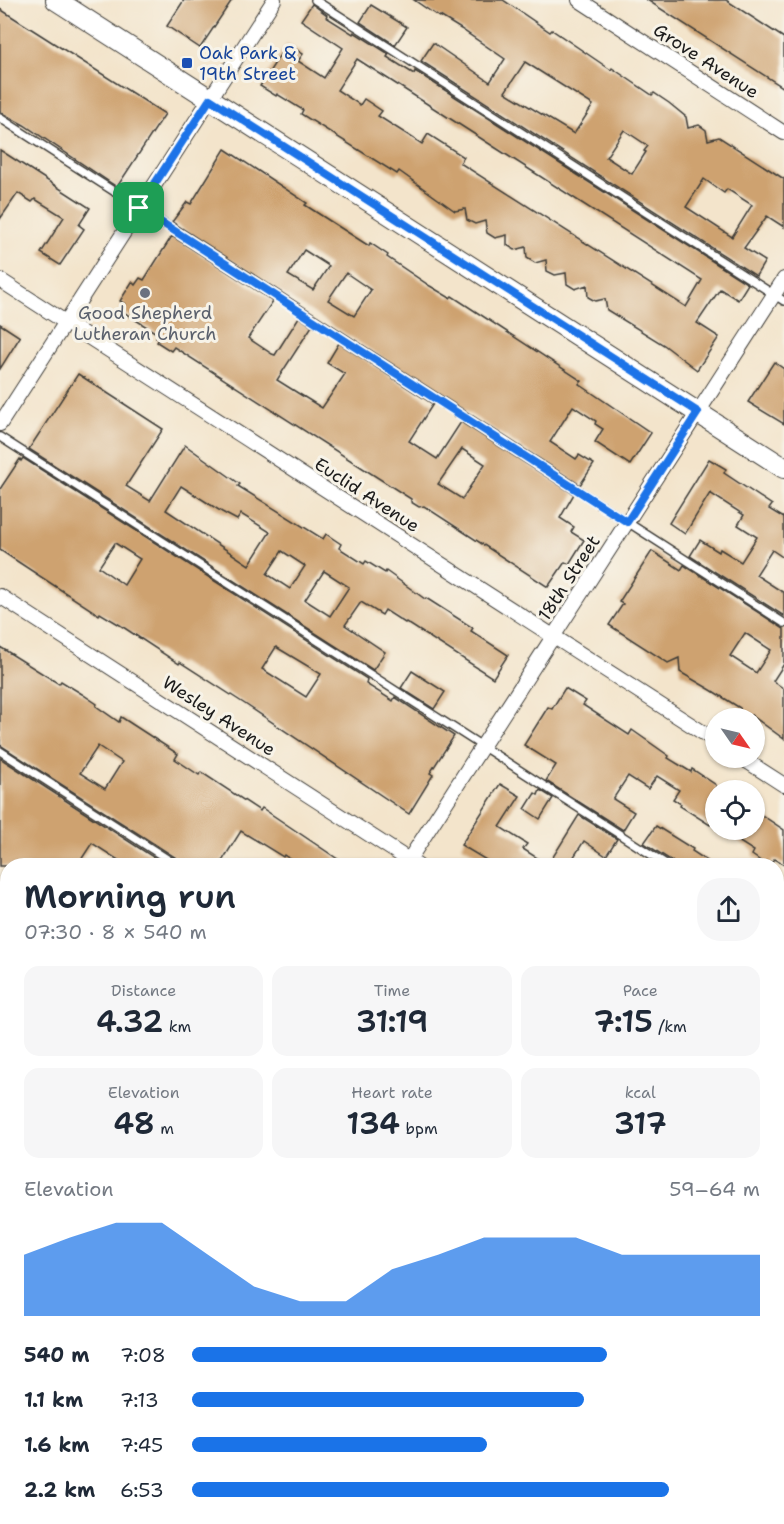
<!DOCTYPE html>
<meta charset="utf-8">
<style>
:root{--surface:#fff;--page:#f6f6f7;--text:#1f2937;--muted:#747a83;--accent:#1a73e8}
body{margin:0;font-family:"Shantell Sans",sans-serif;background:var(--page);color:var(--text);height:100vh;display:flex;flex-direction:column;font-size:22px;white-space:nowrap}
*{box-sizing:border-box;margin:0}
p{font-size:20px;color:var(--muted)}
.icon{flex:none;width:33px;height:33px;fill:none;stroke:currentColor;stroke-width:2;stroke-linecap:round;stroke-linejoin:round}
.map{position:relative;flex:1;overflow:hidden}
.side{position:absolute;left:0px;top:858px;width:784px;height:666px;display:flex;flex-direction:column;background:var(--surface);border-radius:24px 24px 0 0;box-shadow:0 2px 4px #0004}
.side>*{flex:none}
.needle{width:39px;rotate:124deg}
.tools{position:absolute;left:705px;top:708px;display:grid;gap:12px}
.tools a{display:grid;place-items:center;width:60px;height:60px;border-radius:50%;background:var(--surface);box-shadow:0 2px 4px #0004;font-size:30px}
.pin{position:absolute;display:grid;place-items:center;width:51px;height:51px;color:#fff;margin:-26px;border-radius:12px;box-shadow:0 3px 9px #0006}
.round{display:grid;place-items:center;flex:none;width:63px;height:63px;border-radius:24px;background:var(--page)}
.head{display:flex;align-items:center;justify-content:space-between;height:102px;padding:0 24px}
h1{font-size:33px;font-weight:600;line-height:45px}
.stats{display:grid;grid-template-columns:repeat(3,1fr);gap:9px;height:102px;padding:6px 24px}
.stats div{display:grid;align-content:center;border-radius:15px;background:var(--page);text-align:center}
.stats b{font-size:30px;font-weight:600}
.stats small{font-size:16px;font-weight:400}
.stats p{font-size:16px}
.chart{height:168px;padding:12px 24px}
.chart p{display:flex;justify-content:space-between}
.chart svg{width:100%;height:108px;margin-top:6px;fill:var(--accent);opacity:.7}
ul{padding:0 24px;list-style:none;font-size:20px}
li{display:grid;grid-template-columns:96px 72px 1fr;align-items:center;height:45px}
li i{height:15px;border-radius:8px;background:var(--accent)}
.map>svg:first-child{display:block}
.green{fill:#9ad182;stroke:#5b764f;stroke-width:1.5}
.building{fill:#cea270;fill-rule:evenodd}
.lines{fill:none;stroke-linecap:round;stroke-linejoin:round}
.lane-casing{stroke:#3c3a36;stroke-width:10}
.street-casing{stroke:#3c3a36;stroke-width:16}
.secondary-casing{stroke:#3c3a36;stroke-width:22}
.lane{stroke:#fff;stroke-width:7}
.street{stroke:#fff;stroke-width:14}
.secondary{stroke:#fff;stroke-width:20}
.route-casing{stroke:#fff;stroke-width:12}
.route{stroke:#1a73e8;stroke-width:8}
.transit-dot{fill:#1a4fb4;stroke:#f7f3e8;stroke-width:2}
.worship-dot{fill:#6b7280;stroke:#f7f3e8;stroke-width:2}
.labels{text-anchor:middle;stroke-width:6;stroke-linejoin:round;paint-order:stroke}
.transit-label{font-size:18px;fill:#164399;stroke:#f7f3e8;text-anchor:start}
.street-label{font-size:18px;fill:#1c1c1c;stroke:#f7f3e8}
.worship-label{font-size:18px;fill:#5b616d;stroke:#f7f3e8}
</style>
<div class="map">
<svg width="784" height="1524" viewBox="0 0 784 1524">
<rect width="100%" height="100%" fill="#f7f3e8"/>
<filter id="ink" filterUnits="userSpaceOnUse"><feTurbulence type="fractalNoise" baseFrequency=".0167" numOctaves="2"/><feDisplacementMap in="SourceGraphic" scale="12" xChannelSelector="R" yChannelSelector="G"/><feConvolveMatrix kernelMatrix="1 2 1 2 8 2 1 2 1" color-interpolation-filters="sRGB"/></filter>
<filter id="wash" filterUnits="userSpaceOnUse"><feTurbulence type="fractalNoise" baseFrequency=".008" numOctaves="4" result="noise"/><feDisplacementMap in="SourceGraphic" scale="24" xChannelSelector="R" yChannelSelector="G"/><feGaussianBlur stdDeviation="1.35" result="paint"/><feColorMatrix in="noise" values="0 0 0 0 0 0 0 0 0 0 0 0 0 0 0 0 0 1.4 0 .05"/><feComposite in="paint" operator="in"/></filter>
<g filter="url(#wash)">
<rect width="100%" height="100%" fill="#f3e4cb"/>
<path class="green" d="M777,1122L784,1127V1215L777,1225Z"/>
<g id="blocks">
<g class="building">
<path d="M184,0H232L200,48L167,26Z"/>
<path d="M414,0H503L550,32L552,30L611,70L612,68L652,95L654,93L669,103L686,117L688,128L699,125L706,130L708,140L719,137L784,179V227L767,216L744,248L765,261L756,276L421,61L433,43L490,82L505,59L461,29L440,16L439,17ZM525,62L593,105L574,134L505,92ZM624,130L648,146L644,151L646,152L632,174L606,157ZM704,179L724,193L727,189L752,205L732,237L686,207Z"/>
<path d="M647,0H726L784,38V88Z"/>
<path d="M312,4L327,15L326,17L353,34L354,32L389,54L387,57L414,74L415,71L748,284L738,300L720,289L697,323L719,337L697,370L664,345L607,310L605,299L595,301L588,297L587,285L575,289L567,284L566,273L555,275L547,271L546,260L535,263L527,258L526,247L515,250L507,245V235L495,238L487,233L485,221L475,224L467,220L465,209L455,211L399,171L397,174L301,114L303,110L277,94L276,96L260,86L287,44L303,54L298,61L324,78L343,48L301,20ZM357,59L702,280L686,307L460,163L464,157L428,134L422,144L378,116L382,111L364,99L360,105L337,90Z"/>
<path d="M371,5L407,27L395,45L360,22Z"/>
<path d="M0,9L165,114L117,187L24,125L0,112Z"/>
<path d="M225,149L307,203L305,205L333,223L369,246L370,243L388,255L387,257L430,286L450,298L452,296L582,381L579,384L651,433L630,465L595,442L603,429L595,424L596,421L573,406L550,442L576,459L579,455L594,464L580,485L172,222L187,202L191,204ZM304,250L329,266L313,290L288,275ZM346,273L371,290L354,316L328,300Z"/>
<path d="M0,150L90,208L79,225L84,229L60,265L41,253L64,217L35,199L32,202L18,193L0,219Z"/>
<path d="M172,236L273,301L248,338L272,354L275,355L299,317L312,326L277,380L301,395L322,408L345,374L327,363L339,343L433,404L409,441L437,459L461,422L574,494L560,518L574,527L571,532L584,540L569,564L565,562L548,587L424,506L419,507L411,502V499L174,347L171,351L157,342L159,339L156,337L158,334L120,310L125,304L120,301L132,282L135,285L140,278L144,280ZM462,449L485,464L462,499L438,484Z"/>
<path d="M0,324L20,337L0,369Z"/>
<path d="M774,362L784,369V424L748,402Z"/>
<path d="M78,374L163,429L126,486L150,501L185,445L240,484L238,486L323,539L326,534L341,544L339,548L364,564L366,561L385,573L386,571L425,599L426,598L473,628L471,631L508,655L493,678L406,622L405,623L385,610L382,615L361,602L345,625L385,652L373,670L29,449ZM181,486L222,512L237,520L241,514L270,532L249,565L166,510ZM282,551L305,566L290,589L267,574ZM324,571L349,587L330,616L305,600Z"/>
<path d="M23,458L367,679L366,684L393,701L395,697L454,736L430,773L433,775L409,814L245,704L180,662L179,664L120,625L100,613L99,615L0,550V489L20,459L21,461ZM115,543L140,559L124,585L99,567ZM276,647L321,674L306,697L262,669Z"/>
<path d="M709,459L726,469L724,473L772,505L769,509L784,518V558L772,550L756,575L784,593V616L690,556L700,540L719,552L720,549L741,562L757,537L738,525L744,515L710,493L685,534L669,523Z"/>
<path d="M652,551L681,570L684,565L784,629V664L773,681L784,689V739L751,715L748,717L740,712V708L711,690L680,672L679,658L668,663L609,625L623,604L619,602ZM745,633L771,650L756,673L730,656Z"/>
<path d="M0,647L59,684L61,681L82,694L97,704L96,706L119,722L121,717L178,754L175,759L199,775L201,772L260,811L262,808L348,866H301L284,855L283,857L241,831L219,866H184L181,861L0,745ZM98,746L122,762L105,789L80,773Z"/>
<path d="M412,671L445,692L434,709L401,688Z"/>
<path d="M565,688L586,701L583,705L629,735L632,730L669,756L668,758L691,772L692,769L716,785V816L710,825L680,806L681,804L673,799L679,790L657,776L648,789L628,776L613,799L634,812L623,830L546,781L556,765L524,745L548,707L552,709Z"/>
<path d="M0,758L167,866H117L120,861L92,843L77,866H0Z"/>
<path d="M500,784L520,796L500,827L527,844L523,849L548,865L579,815L617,839L606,856L584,841L568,866H496L461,845Z"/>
<path d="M540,790L553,798L540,819L525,809L535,793L538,795Z"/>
<path d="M754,810L784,830V865L774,859L768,866L752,855L754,851L735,839L741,830H754Z"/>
<path d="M656,826L693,849L692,851L715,866H675L672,861L644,843Z"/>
</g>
</g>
</g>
<g filter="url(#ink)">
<use href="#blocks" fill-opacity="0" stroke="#3c3a36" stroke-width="1.5"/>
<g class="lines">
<defs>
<g id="lane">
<path d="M315,0L784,301"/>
<path d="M0,118L784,623"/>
<path d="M0,437L669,866"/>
<path d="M0,751L178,866"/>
<path d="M777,935L784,939"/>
<path d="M777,1022L784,1011"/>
<path d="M0,1066L8,1070"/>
<path d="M0,1381L8,1386"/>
<path d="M211,1516L222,1524"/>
<path d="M637,1516L648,1524"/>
<path d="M773,1524L784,1507"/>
</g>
<g id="street">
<path d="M579,0L784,133"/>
<path d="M0,280L716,741"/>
<path d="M0,424L274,0"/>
<path d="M0,596L418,866"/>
<path d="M742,758L784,785"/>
<path d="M405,866L784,279"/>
<path d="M0,910L8,915"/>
<path d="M777,1097L784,1102"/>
<path d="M0,1226L8,1231"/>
<path d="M777,1410L784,1415"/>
<path d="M0,1491L8,1479"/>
<path d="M449,1516L460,1524"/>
</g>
<g id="secondary">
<path d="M56,0L784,468"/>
<path d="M777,1269L784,1258"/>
<path d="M612,1524L617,1516"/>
</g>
</defs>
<use href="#lane" class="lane-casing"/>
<use href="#street" class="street-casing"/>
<use href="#secondary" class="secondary-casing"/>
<use href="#lane" class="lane"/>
<use href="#street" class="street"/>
<use href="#secondary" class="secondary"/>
</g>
</g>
<g class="lines" filter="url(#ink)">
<defs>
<path id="route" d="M210,99L698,412L627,522L139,208Z"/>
</defs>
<use href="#route" class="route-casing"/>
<use href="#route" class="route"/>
</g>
<rect class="transit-dot" x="181" y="57" width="12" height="12" rx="3"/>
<circle class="worship-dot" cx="145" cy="293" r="6"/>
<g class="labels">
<g class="transit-label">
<text x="199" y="59">Oak Park &amp;<tspan x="199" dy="21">19th Street</tspan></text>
</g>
<g class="street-label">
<text transform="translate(706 61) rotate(33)" y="6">Grove Avenue</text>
<text transform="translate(367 495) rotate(33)" y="6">Euclid Avenue</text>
<text transform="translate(569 578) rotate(-57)" y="6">18th Street</text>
<text transform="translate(219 716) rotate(33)" y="6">Wesley Avenue</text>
</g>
<g class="worship-label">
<text x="145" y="319">Good Shepherd<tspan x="145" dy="21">Lutheran Church</tspan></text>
</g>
</g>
</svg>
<div class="tools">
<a><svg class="needle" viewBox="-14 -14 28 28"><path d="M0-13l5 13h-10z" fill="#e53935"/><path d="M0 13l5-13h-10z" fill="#747a83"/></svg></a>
<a><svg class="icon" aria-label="locate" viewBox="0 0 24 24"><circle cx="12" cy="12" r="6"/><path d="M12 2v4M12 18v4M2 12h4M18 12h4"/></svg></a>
</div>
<div class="pin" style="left:139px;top:208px;background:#1e9e55"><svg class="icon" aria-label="arrive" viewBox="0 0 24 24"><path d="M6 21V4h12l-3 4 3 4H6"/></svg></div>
<section class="side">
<div class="head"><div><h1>Morning run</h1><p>07:30 · 8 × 540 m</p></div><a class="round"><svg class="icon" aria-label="share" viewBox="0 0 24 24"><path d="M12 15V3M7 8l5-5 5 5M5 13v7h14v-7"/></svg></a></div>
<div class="stats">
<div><p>Distance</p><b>4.32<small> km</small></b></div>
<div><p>Time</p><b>31:19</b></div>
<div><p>Pace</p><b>7:15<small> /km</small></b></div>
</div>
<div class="stats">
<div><p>Elevation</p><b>48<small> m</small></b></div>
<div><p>Heart rate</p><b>134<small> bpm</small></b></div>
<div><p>kcal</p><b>317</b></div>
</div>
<div class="chart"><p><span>Elevation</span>59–64 m</p>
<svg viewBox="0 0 160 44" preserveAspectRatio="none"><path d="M0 44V19L10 12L20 6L30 6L40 19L50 32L60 38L70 38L80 25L90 19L100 12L110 12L120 12L130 19L140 19L150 19L160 19V44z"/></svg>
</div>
<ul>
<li><b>540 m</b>7:08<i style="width:73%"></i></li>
<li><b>1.1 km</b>7:13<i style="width:69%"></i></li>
<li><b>1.6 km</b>7:45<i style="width:52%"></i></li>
<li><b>2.2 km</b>6:53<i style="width:84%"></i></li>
</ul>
</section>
</div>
